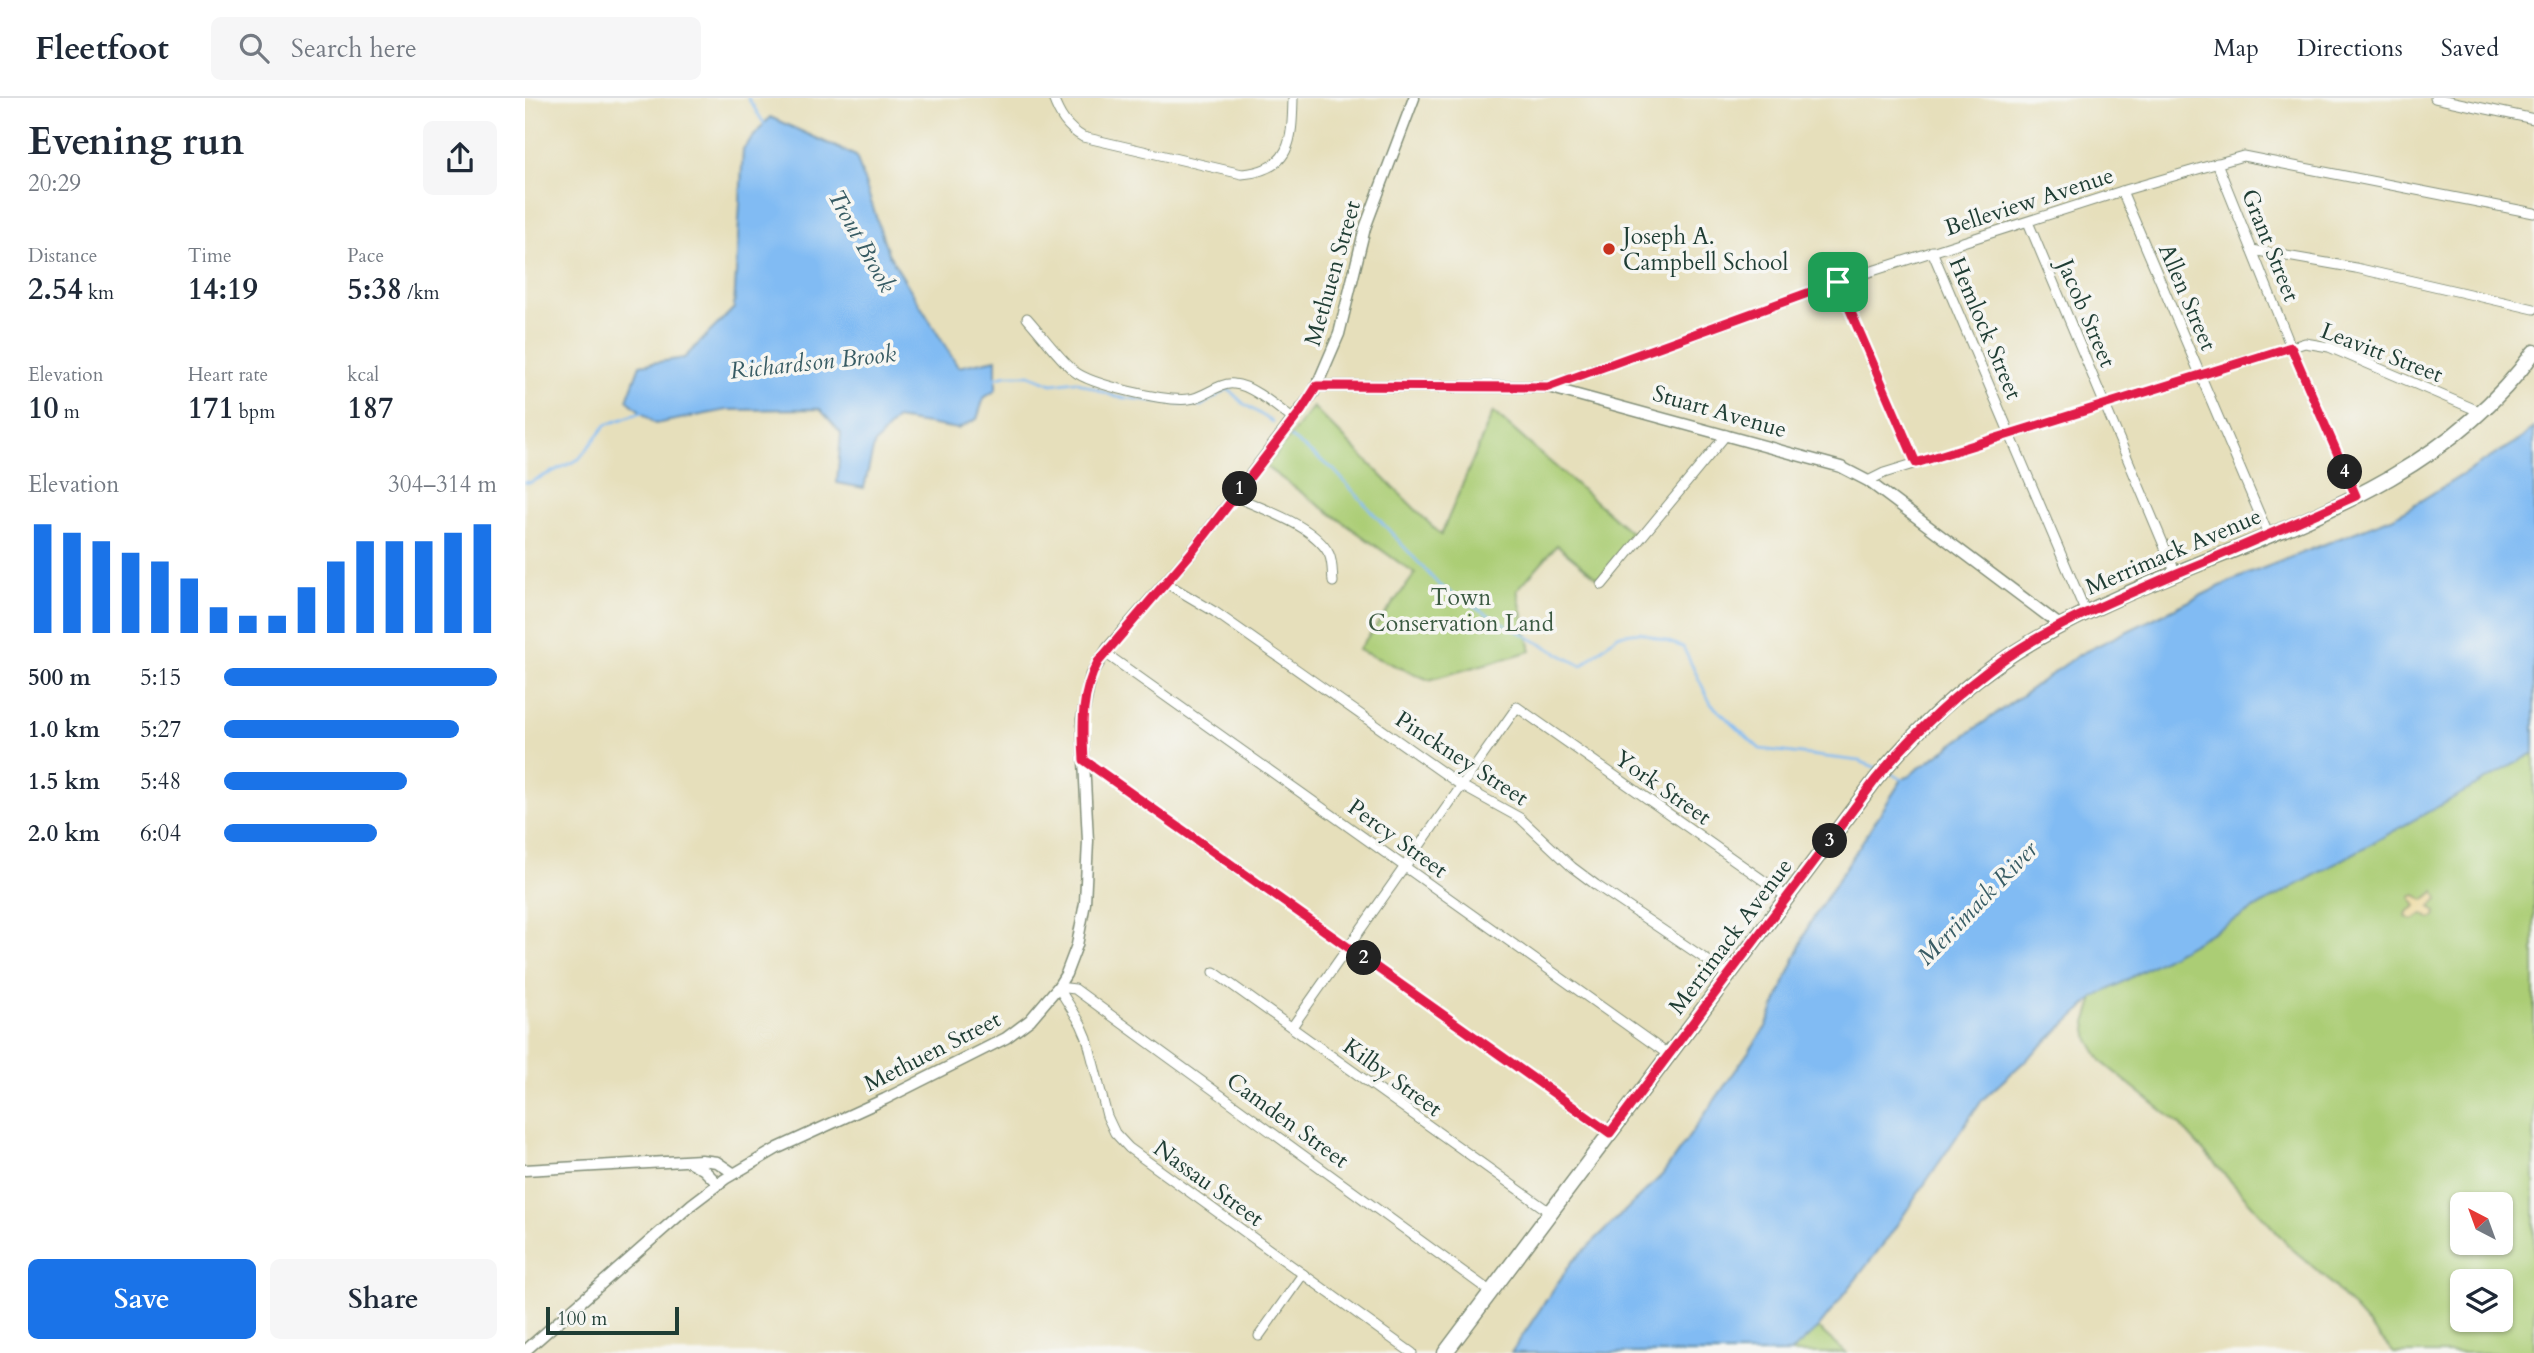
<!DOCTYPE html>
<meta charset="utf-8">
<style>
:root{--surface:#fff;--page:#f6f6f7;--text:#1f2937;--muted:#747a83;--line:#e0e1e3;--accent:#1a73e8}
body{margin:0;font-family:Cardo,serif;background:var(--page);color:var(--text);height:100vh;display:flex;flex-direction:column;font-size:26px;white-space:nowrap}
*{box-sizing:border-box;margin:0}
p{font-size:23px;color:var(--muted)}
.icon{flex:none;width:38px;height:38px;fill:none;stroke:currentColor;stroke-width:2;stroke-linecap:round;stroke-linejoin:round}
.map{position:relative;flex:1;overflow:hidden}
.panel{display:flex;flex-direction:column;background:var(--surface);width:525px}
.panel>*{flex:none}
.needle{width:46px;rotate:319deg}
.tools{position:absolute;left:1925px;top:1094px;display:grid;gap:14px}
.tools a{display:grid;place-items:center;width:63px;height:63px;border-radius:10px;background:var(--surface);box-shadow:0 2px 5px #0004;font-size:35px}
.scale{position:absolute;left:21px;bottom:18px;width:133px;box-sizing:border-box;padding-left:7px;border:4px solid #1f3d34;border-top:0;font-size:19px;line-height:24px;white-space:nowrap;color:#1f3d34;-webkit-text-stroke:5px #f6f6f2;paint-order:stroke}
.pin{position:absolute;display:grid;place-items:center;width:60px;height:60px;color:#fff;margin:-30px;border-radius:14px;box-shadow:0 4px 10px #0006}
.km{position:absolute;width:35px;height:35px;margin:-18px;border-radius:50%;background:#222;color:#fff;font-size:19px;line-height:35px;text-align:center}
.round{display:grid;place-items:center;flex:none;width:74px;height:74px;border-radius:10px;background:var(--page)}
.overview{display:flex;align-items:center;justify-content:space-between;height:119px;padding:0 28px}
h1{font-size:38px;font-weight:800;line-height:52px}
.figures{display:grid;grid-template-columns:repeat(3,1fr);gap:10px;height:119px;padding:7px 28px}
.figures div{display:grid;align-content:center}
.figures b{font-size:30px;font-weight:800}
.figures small{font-size:19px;font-weight:400}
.figures p{font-size:19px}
.chart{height:196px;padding:14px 28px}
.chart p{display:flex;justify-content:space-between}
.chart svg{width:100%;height:126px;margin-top:7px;stroke:var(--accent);stroke-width:6}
.action{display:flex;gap:14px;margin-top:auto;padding:14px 28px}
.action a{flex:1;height:80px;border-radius:10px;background:var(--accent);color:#fff;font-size:28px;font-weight:800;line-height:80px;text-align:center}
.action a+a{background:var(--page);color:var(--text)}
ul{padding:0 28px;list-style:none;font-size:23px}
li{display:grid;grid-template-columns:112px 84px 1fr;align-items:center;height:52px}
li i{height:18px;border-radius:9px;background:var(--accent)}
header{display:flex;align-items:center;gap:42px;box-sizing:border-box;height:98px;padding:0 35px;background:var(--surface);border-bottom:2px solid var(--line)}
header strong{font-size:33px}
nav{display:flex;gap:38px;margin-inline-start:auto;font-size:24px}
.search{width:490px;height:63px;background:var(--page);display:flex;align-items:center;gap:18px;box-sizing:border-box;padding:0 24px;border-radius:10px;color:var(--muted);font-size:26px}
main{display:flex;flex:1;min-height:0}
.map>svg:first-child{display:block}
.green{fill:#abcd75;stroke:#658554;stroke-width:2;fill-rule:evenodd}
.sand{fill:#eeda9e;stroke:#868c69;stroke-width:2}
.water{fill:#81bbf3;stroke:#507c94;stroke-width:2}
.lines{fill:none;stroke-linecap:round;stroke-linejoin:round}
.stream{stroke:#81bbf3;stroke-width:2.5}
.minor-casing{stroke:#828e78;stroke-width:11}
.tertiary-casing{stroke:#828e78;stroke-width:13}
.primary-casing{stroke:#828e78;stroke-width:17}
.minor{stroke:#fff;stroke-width:9}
.tertiary{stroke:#fff;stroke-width:10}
.primary{stroke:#fff;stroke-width:14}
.route-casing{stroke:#fff;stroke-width:14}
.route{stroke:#e11d48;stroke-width:9}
.poi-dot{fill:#c8321e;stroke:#f6f6f2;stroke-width:2.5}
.labels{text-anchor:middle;stroke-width:7;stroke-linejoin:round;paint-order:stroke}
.street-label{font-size:23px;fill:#1f3d34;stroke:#f6f6f2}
.poi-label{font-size:23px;fill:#1f3d34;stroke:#f6f6f2;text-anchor:start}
.park-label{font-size:23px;fill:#3b5a41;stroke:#f6f6f2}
.water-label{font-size:24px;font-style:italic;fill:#385c64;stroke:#f6f6f2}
</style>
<header>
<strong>Fleetfoot</strong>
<div class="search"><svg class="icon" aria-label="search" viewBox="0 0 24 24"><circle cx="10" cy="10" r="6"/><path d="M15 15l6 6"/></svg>Search here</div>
<nav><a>Map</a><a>Directions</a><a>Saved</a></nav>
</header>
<main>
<section class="panel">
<div class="overview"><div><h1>Evening run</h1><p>20:29</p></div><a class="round"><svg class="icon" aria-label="share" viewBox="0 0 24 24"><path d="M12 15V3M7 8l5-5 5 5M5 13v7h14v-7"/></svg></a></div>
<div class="figures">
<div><p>Distance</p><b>2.54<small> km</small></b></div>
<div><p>Time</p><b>14:19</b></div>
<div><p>Pace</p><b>5:38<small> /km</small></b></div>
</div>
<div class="figures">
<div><p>Elevation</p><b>10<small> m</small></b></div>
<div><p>Heart rate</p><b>171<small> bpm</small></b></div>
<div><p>kcal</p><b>187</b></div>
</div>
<div class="chart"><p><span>Elevation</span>304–314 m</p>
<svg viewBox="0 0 160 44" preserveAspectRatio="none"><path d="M5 44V6M15 44V9M25 44V12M35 44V16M45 44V19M55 44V25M65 44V35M75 44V38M85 44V38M95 44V28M105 44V19M115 44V12M125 44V12M135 44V12M145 44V9M155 44V6"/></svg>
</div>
<ul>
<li><b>500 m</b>5:15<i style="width:100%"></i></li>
<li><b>1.0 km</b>5:27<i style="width:86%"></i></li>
<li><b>1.5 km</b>5:48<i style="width:67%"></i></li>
<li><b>2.0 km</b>6:04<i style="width:56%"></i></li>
</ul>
<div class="action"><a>Save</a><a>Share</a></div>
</section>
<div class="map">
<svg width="2009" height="1255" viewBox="0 0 2009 1255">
<rect width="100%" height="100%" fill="#f6f6f2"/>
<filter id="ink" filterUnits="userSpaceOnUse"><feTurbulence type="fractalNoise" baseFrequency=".0143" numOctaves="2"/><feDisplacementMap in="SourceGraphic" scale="14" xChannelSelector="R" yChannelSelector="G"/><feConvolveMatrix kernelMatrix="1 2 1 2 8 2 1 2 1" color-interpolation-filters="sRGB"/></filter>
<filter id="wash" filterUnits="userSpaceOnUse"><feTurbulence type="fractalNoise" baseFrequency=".00686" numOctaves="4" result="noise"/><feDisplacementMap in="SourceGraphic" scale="28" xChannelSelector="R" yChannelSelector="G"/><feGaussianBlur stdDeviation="1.57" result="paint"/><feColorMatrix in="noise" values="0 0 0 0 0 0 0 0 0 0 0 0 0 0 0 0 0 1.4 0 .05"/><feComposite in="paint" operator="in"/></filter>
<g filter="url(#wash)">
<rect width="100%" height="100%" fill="#e6dfbb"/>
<g class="green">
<path d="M788,309L916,437L968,314L1109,437L1074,481L1032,447L992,492L1006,553L904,582L833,552L890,476L741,369Z"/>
<path d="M2009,655V1255H1869L1802,1181L1765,1149L1655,1027L1577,964L1564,942L1561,925L1569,900ZM1937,1106H1976V1144H1937ZM1937,1183H1976V1222H1937Z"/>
<path d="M1293,1230L1321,1255H1265Z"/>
</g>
<path class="sand" d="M1910,793L1913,801L1905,809L1911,814L1910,819L1905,821L1898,816L1888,822L1881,819L1882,814L1891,808L1886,801V798L1891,797L1899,802Z"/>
<g class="water">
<path d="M245,19L331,58L363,155L433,269L471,261V292L459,300L452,321L433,331L371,321L349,347L339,390L312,385L316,335L295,311L202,312L130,326L102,302L115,267L159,260L209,210L218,51Z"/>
<path d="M2009,329V655L1569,900L1456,1003L1363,1140L1293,1230L1265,1255H986L1046,1165L1137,1077L1241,929L1284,827L1376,683L1555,556L1708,482L1869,419L1997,340Z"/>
</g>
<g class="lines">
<g class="stream">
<path d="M223,0L240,27"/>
<path d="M470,280L481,277H504L527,286L551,283L591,299L676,308L703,291L719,306L748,324"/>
<path d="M766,340L808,371L914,487L972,522L1057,568L1092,537L1115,534L1158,549L1186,606L1235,651L1334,663L1352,670"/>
<path d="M0,384L4,385L54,361L81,327L119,313"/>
<path d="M1365,675L1380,683"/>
</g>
</g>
</g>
<g filter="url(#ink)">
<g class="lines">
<defs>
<g id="minor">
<path d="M528,0C534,17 542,30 558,39L717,76C767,72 767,41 768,0"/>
<path d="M1910,0L2009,21"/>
<path d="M1692,65L1766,249L1831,399"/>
<path d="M1597,93L1743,436"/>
<path d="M1503,124L1651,476"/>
<path d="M1727,152L1831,170L2009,211"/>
<path d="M1407,153L1561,515"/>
<path d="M1313,184L1391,365"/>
<path d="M502,220C518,238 532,258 549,273C566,287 642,304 664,301C679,300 694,284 709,286C727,287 754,311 769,322"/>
<path d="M1023,289L1313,184L1597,93L1718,58L2009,115"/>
<path d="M1343,383L1359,375L1780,245L1804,249L1956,314"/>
<path d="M709,398C737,411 789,427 804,456C808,464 807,475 808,484"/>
<path d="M641,485L690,514L937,688L995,720L1047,769L1071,787L1204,877"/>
<path d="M1077,487L1201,337"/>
<path d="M580,555L1144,957"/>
<path d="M559,662L1085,1035"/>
<path d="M689,874L1026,1115"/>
<path d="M533,889L550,891L966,1194"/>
<path d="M533,889L556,926L562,940L582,1018L590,1035L604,1050L887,1255"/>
<path d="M767,929L992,609L1262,799"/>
<path d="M734,1238L778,1176"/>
</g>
<g id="tertiary">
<path d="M792,288L1023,289L1316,369L1343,383L1536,528"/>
<path d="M165,1064L178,1071L193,1086"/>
<path d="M0,1072L176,1062L192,1064L208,1075"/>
<path d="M0,1253L167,1106L200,1081L253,1050L360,1001L481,940L505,922L533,889L541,876L552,847L560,805L563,743L557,621L566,577L583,550L667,454L789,294L814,236L840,130L889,0"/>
</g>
<path id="primary" d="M920,1255L1351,681C1395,627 1449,577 1510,542C1675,445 1891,419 2009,254"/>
</defs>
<use href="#minor" class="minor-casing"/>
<use href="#tertiary" class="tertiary-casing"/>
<use href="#primary" class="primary-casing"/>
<use href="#minor" class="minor"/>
<use href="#tertiary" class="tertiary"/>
<use href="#primary" class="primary"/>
</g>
</g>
<g class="lines" filter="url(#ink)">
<defs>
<path id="route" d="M1313,184L1391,365L1766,249L1831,398C1771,425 1711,451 1650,476C1592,501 1531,525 1479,561C1431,595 1388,636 1351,681L1085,1035L559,662C557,628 556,595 573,564L667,454L776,313L792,288L1023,289Z"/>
</defs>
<use href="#route" class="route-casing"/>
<use href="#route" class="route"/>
</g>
<circle class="poi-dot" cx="1084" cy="151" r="7"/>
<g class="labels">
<g class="street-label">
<text transform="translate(1504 103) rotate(-18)" y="8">Belleview Avenue</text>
<text transform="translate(1746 147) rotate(68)" y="8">Grant Street</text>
<text transform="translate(807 175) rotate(-74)" y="8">Methuen Street</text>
<text transform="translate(1663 199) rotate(67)" y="8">Allen Street</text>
<text transform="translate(1562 215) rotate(67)" y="8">Jacob Street</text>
<text transform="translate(1461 230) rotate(67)" y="8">Hemlock Street</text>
<text transform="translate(1857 254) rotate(21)" y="8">Leavitt Street</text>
<text transform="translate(1195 313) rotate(16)" y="8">Stuart Avenue</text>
<text transform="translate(1648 453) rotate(-23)" y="8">Merrimack Avenue</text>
<text transform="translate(937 660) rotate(33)" y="8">Pinckney Street</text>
<text transform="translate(1138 689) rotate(35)" y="8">York Street</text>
<text transform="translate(873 740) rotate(36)" y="8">Percy Street</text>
<text transform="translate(1205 838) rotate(-53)" y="8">Merrimack Avenue</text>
<text transform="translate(407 953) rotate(-27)" y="8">Methuen Street</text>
<text transform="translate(868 979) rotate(36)" y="8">Kilby Street</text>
<text transform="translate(763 1022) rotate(36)" y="8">Camden Street</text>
<text transform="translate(684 1085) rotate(36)" y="8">Nassau Street</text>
</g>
<g class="poi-label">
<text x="1098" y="146">Joseph A.<tspan x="1098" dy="26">Campbell School</tspan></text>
</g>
<g class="park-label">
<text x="936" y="507">Town<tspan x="936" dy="26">Conservation Land</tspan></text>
</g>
<g class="water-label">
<text transform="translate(337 143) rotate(61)" y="8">Trout Brook</text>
<text transform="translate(288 264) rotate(-6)" y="8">Richardson Brook</text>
<text transform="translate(1452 805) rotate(-46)" y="8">Merrimack River</text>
</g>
</g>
</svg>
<div class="tools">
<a><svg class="needle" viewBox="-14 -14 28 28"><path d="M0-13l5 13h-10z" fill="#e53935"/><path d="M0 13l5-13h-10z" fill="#747a83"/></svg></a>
<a><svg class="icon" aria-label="layers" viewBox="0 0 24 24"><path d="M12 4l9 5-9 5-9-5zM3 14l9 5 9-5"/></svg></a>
</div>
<div class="scale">100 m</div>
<div class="pin" style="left:1313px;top:184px;background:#1e9e55"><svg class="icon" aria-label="arrive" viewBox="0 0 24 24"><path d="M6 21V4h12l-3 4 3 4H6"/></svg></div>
<b class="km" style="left:715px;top:391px">1</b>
<b class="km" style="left:839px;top:860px">2</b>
<b class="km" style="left:1305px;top:743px">3</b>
<b class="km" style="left:1820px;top:374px">4</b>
</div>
</main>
